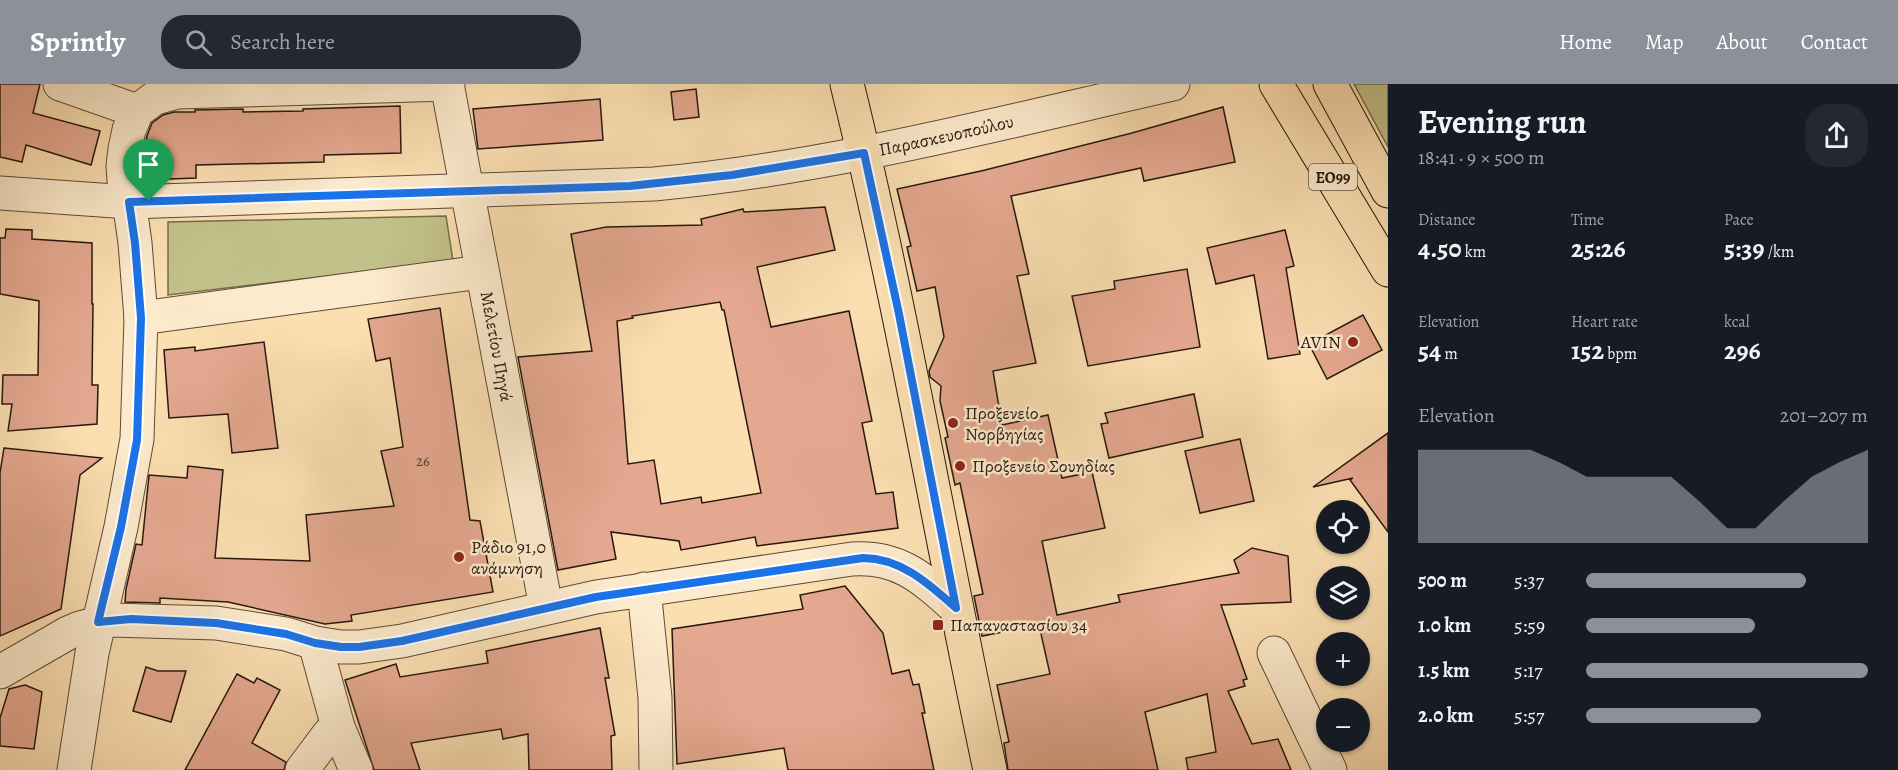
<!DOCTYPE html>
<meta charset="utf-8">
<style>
:root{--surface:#171b24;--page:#242831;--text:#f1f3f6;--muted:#9ea1a6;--accent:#8c9099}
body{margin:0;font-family:Alegreya,serif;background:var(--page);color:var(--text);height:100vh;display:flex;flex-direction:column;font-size:22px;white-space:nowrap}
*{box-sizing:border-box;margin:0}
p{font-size:20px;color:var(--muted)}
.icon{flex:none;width:33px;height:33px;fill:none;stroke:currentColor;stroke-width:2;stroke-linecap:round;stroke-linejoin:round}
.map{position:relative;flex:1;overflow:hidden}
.details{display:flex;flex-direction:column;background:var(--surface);width:510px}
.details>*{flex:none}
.tools{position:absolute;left:1316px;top:416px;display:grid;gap:12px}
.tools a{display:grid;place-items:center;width:54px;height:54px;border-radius:50%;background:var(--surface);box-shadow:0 2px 4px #0004;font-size:30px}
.pin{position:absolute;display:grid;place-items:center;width:51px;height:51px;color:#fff;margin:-62px -26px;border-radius:50% 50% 50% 0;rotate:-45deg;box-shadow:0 0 6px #0007}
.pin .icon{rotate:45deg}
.round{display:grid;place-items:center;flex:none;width:63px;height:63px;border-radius:24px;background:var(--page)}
.overview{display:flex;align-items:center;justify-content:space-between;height:102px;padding:0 30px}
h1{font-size:33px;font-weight:700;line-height:45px}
.stats{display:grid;grid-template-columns:repeat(3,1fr);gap:9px;height:102px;padding:6px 30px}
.stats div{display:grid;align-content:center}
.stats b{font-size:26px;font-weight:700}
.stats small{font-size:16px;font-weight:400}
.stats p{font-size:16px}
.chart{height:168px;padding:12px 30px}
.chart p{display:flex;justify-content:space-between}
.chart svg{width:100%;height:108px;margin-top:6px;fill:var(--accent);opacity:.7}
ul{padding:0 30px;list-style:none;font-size:20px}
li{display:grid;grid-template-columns:96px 72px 1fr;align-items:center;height:45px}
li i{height:15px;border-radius:8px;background:var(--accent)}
header{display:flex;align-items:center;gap:36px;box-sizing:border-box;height:84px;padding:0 30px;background:var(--accent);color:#fff}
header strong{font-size:28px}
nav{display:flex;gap:33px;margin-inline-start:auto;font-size:21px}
.search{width:420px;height:54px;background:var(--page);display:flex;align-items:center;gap:15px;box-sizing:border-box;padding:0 21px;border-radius:24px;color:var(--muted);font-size:22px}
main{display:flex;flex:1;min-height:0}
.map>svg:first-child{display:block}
.green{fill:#c2c189;stroke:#746c4c;stroke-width:1.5}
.building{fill:#e4a890;stroke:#27180f;stroke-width:1.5;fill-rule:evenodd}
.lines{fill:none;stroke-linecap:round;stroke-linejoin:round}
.minor-casing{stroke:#5c4a38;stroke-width:35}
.major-casing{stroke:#27180f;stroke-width:35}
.minor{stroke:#fceacc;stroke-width:33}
.major{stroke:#fbdfb1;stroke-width:33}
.route-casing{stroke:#fff;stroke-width:12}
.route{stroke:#1a73e8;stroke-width:8}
.poi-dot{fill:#8f2418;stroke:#fceacc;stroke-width:2}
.labels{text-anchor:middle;stroke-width:5;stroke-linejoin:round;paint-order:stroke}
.number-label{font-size:15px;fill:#563c2f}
.shield{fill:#fceacc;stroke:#675748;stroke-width:1.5}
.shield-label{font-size:16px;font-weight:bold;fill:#27180f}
.street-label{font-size:18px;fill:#27180f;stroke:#fceacc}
.poi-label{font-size:18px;fill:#27180f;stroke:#fceacc;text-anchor:start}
</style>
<header>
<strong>Sprintly</strong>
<div class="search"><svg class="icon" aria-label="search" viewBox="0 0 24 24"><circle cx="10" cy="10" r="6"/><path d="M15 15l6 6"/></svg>Search here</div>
<nav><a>Home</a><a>Map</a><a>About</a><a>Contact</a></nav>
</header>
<main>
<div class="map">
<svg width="1388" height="686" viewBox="0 0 1388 686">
<rect width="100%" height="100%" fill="#fbdfb1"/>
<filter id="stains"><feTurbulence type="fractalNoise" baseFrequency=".00333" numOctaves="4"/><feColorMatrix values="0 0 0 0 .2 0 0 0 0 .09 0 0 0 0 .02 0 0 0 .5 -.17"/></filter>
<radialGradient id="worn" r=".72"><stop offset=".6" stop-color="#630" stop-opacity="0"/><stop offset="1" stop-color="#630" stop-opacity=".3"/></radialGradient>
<g class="green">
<path d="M1354,0H1388V63Z"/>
<path d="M446,132L453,177L168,211V138Z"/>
</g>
<g class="building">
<path d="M0,0H40L33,29L100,47L91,81L26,61L22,78L0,73Z"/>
<path d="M696,5L699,33L674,36L671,8Z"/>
<path d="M600,15L603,56L478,65L473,25Z"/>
<path d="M400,22L401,69L324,71V78L196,81V94L143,96V93L142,82L147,52L152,39L163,31L174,28H195V26L243,25V28L303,27V25Z"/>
<path d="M1223,23L1235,78L1144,97L1141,84L1011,112L1029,190L1017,192L1036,279L993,287L1002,341L1048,331L1062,394L1092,388L1105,444L1042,457L1057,531L1120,518L1118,511L1239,489L1234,476L1252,464L1288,472L1291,518L1221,521L1247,595L1243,596L1245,602L1228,607L1252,660L1278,655L1291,686H1188L1186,674L1216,668L1207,610L1145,628L1158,686H1008L1004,659L1009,658L997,601L1050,590L1039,541L982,552L974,512L983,510L960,399L955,401L945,354L948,353L940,317L941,302L930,293L929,287L944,253L935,203L917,207L907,163L911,162L897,105L981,87L1132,49Z"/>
<path d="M825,123L835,166L757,183L771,243L849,227L872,337L862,339L876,410L893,408L898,444L757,462L755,453L681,466L679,457L611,448L616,475L558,486L518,273L592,267L571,150L606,143L702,141L701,135L743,125L744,128ZM720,218L722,226H724L761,409L702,419L701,413L661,420L654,376L628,380L617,237L633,234L632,232Z"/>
<path d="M6,145L32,146V155L92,159V220H93L92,301H98L97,340L8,347L12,320H2L3,291H38L39,217L0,210V154H5Z"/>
<path d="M1285,146L1294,182L1286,184L1300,270L1268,275L1254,191L1216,200L1207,164Z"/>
<path d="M1187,185L1200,263L1088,282L1072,212L1115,205L1114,197Z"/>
<path d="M440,224L470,436L480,437L493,508L351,531L352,537L325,540L228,518L160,514V519L125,518L126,505L136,460L142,461L149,391L187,394L188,382L223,386L215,474L310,477L306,431L394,422L381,367L403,363L390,274L376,277L368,235Z"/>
<path d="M1363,231L1382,266L1327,295L1309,260Z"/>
<path d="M264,258L278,364L232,369L228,330L169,334L164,266L195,263V267Z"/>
<path d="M1194,310L1203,353L1109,374L1101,340L1108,339L1105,329Z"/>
<path d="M1388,349V448L1350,396L1353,394L1313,403Z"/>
<path d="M1240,355L1254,417L1200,429L1185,367Z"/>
<path d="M4,364L102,374L80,391L61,525L0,552V389Z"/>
<path d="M845,502L883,549L892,590L909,586L913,601L919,600L925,629H922L934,686H788L784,664L677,680L672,545L803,525L800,511Z"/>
<path d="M600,544L609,594H605L615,651L611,652L612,686H529L528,650L503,655L501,645L411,659L420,686H374L345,596L396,580L400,593L488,579L486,567Z"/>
<path d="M146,583L158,587H186L171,638L133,627Z"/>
<path d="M237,590L254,599L257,594L280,606L252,659L286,678L284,686H185Z"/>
<path d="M25,601L42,608L34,665L0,662V634L9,605Z"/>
</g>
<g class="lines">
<defs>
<g id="minor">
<path d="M60,0L137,27"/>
<path id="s1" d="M447,0L546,523"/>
<path id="s2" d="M0,109L129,118L654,100C830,84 1001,39 1173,0"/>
<path d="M141,234L481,188"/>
<path d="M644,505L655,614L656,686"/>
<path d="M315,559L338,643L356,686"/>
<path d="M1274,569L1330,686"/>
<path d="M0,588L68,549L80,544L111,536L216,539L286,550L315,559L341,563H359L402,557L596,513L852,475C899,472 922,494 955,523"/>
<path d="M74,686L92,569L121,443L137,355L141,234L135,159L128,109L124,97L123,82L125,65L129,46L137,27L155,14L177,8L448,0"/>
<path d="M302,686L329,650L338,643"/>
</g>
<g id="major">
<path d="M847,0C903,227 941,457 990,686"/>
<path d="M1276,0L1388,186"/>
<path d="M1330,0L1388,107"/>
</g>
</defs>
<use href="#minor" class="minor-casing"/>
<use href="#major" class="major-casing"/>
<use href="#minor" class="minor"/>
<use href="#major" class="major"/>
</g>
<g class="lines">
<defs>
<path id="route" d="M864,69L899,230L956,524C929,500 901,474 863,474L596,513L402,557L359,563H341L315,559L286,550L216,539L131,535L98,538L121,443L137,356L141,234L135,159L129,118L630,102L732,91Z"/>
</defs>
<use href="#route" class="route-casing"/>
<use href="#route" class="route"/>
</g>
<g class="poi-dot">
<circle cx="1353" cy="258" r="6"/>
<circle cx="953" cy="339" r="6"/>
<circle cx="960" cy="382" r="6"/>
<circle cx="459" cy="473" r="6"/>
<rect x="932" y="535" width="12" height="12" rx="3"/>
</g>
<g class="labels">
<g class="number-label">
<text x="423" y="382">26</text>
</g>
<rect class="shield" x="1309" y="80" width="48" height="26" rx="4.5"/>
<g class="shield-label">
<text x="1333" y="99">ΕΟ99</text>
</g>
<g class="street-label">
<text dy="6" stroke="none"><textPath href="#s2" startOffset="951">Παρασκευοπούλου</textPath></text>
<text dy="6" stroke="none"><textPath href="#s1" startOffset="267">Μελετίου Πηγά</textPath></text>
</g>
<g class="poi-label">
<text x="1341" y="264" text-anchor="end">AVIN</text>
<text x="965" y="335">Προξενείο<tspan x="965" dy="21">Νορβηγίας</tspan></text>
<text x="972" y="388">Προξενείο Σουηδίας</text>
<text x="471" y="469">Ράδιο 91,0<tspan x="471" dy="21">ανάμνηση</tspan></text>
<text x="950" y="547">Παπαναστασίου 34</text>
</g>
</g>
<rect width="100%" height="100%" filter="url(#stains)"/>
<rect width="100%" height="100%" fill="url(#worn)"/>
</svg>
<div class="tools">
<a><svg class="icon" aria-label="locate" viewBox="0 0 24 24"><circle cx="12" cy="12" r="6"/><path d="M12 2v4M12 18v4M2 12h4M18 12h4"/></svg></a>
<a><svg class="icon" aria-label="layers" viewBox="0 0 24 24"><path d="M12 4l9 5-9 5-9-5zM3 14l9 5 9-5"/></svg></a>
<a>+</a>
<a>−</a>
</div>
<div class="pin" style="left:149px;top:117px;background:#1e9e55"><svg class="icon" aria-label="arrive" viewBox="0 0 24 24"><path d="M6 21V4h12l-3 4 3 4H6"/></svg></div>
</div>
<section class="details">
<div class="overview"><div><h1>Evening run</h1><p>18:41 · 9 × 500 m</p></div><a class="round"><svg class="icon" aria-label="share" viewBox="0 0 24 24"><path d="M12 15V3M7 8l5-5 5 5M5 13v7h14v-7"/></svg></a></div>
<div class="stats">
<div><p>Distance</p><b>4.50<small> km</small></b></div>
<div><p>Time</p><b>25:26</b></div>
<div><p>Pace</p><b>5:39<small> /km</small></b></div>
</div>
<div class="stats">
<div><p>Elevation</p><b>54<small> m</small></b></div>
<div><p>Heart rate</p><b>152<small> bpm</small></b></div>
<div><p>kcal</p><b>296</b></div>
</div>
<div class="chart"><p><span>Elevation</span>201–207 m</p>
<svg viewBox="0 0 160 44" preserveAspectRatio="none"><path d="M0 44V6L10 6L20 6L30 6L40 6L50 11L60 17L70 17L80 17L90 17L100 27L110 38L120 38L130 27L140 17L150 11L160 6V44z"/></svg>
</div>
<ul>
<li><b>500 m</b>5:37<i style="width:78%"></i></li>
<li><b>1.0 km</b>5:59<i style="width:60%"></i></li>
<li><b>1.5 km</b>5:17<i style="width:100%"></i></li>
<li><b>2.0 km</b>5:57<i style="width:62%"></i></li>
</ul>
</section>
</main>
